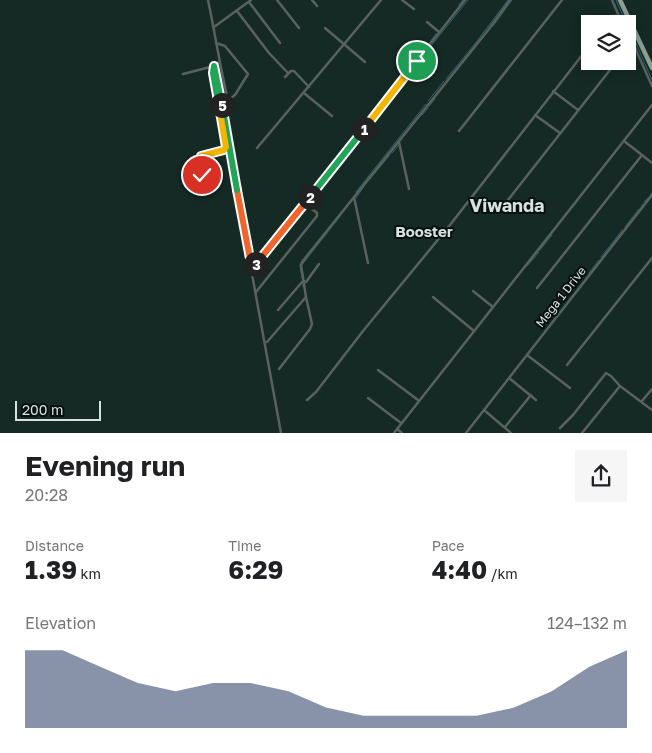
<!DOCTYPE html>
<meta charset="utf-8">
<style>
:root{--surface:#fff;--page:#f6f6f6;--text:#202124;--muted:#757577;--accent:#576486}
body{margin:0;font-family:"Golos Text",sans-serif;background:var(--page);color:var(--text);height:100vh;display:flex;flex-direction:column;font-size:19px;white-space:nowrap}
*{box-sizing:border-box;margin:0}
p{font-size:16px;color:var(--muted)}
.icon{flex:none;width:28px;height:28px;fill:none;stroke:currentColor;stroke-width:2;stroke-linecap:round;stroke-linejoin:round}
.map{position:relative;height:433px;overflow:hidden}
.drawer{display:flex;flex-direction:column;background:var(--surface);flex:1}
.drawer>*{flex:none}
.fabs{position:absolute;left:581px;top:15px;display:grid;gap:10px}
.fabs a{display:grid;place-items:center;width:55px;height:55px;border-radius:0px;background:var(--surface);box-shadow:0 2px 12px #0003;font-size:25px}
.scale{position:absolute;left:15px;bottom:12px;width:86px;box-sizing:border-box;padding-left:5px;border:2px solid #d6e2de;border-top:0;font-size:14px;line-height:18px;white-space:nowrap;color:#d6e2de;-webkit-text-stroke:4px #07100e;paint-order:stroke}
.pin{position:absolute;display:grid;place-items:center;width:42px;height:42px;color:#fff;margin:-21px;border:2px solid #fff;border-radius:50%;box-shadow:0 1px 5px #0007}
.km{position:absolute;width:25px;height:25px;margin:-12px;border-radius:50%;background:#222;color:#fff;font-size:14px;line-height:25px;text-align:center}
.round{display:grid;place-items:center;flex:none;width:52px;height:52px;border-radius:0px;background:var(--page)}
.head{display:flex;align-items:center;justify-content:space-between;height:85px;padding:0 25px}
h1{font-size:28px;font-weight:700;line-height:38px}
.stats{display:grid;grid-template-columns:repeat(3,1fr);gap:8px;height:85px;padding:5px 25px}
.stats div{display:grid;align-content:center}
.stats b{font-size:25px;font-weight:700}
.stats small{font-size:14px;font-weight:400}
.stats p{font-size:14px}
.chart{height:140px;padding:10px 25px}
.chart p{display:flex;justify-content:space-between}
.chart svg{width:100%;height:90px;margin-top:5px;fill:var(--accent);opacity:.7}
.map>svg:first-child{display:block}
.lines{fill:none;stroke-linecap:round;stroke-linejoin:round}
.stream{stroke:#2b6875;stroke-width:1}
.minor{stroke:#5a625d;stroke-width:2.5}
.primary{stroke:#8e9f94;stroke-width:4.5}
.split-1-casing{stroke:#fff;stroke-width:10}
.split-2-casing{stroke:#fff;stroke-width:10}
.split-3-casing{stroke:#fff;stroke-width:10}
.split-4-casing{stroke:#fff;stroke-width:10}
.split-5-casing{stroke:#fff;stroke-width:10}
.split-6-casing{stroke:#fff;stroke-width:10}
.split-7-casing{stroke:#fff;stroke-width:10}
.split-1{stroke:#f5b400;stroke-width:6}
.split-2{stroke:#22a559;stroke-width:6}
.split-3{stroke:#f0652b;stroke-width:6}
.split-4{stroke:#f0652b;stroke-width:6}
.split-5{stroke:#22a559;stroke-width:6}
.split-6{stroke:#22a559;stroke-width:6}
.split-7{stroke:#f5b400;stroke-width:6}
.labels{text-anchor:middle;stroke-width:4;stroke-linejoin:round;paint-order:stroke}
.street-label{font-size:12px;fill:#d6e2de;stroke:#07100e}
.quarter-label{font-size:15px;font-weight:bold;fill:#d6e2de;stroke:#07100e}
.district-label{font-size:18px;font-weight:bold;fill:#d6e2de;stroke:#07100e}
</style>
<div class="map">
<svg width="652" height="433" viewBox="0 0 652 433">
<rect width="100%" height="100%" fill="#152a25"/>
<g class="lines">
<g class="stream">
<path d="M616,0L623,16"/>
<path d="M459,5L463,0"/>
<path d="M625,20L627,24"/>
<path d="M628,25L633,38"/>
<path d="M493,26L512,0"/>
<path d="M635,41L652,80"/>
<path d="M422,57L468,0"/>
<path d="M416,64L420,59"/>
<path d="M411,67L436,34"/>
<path d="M410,73L415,66"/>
<path d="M446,79L474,45L508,0"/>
<path d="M399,87L408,75"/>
<path d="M391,98L397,89"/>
<path d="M428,101L444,81"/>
<path d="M429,106L435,99"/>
<path d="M422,115L428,108"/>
<path d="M357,141L390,99"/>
<path d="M353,146L355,144"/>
<path d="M392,153L398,146"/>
<path d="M334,169L351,148"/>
<path d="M374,174L389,156"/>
<path d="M370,179L373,175"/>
<path d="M324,181L332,171"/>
<path d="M319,187L323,183"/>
<path d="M356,192L426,104"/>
<path d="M650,195L652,193"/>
<path d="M312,196L318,189"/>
<path d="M356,198L367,182"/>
<path d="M307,202L310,198"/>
<path d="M644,202L649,197"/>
<path d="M641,207L643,204"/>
<path d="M292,223L305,205"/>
<path d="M625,227L639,209"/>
<path d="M280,238L290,225"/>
<path d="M610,246L622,230"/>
<path d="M540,250L552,235"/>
<path d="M267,254L277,242"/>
<path d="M601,257L609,247"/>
<path d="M305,261L341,215"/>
<path d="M259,263L266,255"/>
<path d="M300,264L303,259"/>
<path d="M253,265L257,260"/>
<path d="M300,266L302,278"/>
<path d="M527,266L539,252"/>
<path d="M589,273L599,260"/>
<path d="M303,284V287"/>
</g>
<g class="minor">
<path d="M208,0C215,33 220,67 228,100L235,95L248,74L225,46L216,43"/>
<path d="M277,0L299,28"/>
<path d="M312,0L317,6"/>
<path d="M402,0L414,9"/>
<path d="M612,0L619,16"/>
<path d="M249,2L280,43"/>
<path d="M237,11L269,53L288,73"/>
<path d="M427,22L439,32"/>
<path d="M607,24L613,16H619L622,19L628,17"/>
<path d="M214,27L251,0"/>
<path d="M325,28L365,62"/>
<path d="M628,32L652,86"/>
<path d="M628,48L633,40L637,38"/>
<path d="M183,74L214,66L281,433"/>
<path d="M285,77L291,71H294L309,87"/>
<path d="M553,91L578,110"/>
<path d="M304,93L332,116"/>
<path d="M535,115L560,133"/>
<path d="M459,131L562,0"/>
<path d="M624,141L642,155"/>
<path d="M399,142L409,189"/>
<path d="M257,148L381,0"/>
<path d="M202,175L201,156L224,150L226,147L213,73L214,66L219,62"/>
<path d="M354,197L368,263"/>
<path d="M504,205L617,61"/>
<path d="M252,269L465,0"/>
<path d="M537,288L642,155L652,163"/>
<path d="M473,291L493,307"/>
<path d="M256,292L317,216V213L305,203"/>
<path d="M433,297L474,331"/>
<path d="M278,310L303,281L306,282L319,264"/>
<path d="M267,342L306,297L301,265L306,257L489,29L510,0"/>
<path d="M527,355L570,388"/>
<path d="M567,365L652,258"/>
<path d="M279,369L310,329L312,324L306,297"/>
<path d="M378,370L418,400"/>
<path d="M509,378L536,400"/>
<path d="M368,398L401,423"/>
<path d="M307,400L316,392L363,331L450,225L590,45"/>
<path d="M642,401L652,389"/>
<path d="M484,410L511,433"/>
<path d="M505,427L531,395"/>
<path d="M560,428L573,415L606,373L611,376L620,386L652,410"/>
<path d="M397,429L402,433"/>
<path d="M394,433L652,105"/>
<path d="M466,433L652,195"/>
<path d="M582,433L620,386"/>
</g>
<path class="primary" d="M620,0L652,68"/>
</g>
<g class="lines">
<defs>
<path id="split-1" d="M364,129L417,61"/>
<path id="split-2" d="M310,197L364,129"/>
<path id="split-3" d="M256,264L310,197"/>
<path id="split-4" d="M237,190L252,269L256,264"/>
<path id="split-5" d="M222,105L237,190"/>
<path id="split-6" d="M220,112L213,73L214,66L222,105"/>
<path id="split-7" d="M202,175L201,156L224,150L226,147L220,112"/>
</defs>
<use href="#split-1" class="split-1-casing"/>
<use href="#split-2" class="split-2-casing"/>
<use href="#split-3" class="split-3-casing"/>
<use href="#split-4" class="split-4-casing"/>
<use href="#split-5" class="split-5-casing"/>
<use href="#split-6" class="split-6-casing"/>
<use href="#split-7" class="split-7-casing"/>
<use href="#split-1" class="split-1"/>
<use href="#split-2" class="split-2"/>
<use href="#split-3" class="split-3"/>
<use href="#split-4" class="split-4"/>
<use href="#split-5" class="split-5"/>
<use href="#split-6" class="split-6"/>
<use href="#split-7" class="split-7"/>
</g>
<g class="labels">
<g class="street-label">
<text transform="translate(561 297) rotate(-52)" y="4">Mega 1 Drive</text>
</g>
<g class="quarter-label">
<text x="424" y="237">Booster</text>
</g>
<g class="district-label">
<text x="507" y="212">Viwanda</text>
</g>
</g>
</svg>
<div class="fabs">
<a><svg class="icon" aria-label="layers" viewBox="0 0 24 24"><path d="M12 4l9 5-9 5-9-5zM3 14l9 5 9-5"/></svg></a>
</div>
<div class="scale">200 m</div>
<div class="pin" style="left:417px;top:61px;background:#1e9e55"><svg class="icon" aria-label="arrive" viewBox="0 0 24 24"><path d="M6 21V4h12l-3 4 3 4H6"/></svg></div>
<div class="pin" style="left:202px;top:175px;background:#d93025"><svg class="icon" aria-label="check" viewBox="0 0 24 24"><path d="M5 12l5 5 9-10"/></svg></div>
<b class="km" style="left:364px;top:129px">1</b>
<b class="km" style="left:310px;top:197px">2</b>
<b class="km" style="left:256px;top:264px">3</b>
<b class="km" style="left:222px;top:105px">5</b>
</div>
<section class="drawer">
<div class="head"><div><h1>Evening run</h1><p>20:28</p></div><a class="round"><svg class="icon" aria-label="share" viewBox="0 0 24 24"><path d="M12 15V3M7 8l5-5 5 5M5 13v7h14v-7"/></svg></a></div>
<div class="stats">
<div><p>Distance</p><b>1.39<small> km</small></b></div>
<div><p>Time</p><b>6:29</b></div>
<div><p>Pace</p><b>4:40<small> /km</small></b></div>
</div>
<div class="chart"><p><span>Elevation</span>124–132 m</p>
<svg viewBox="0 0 160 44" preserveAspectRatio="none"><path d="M0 44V6L10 6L20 14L30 22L40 26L50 22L60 22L70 26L80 34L90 38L100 38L110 38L120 38L130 34L140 26L150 14L160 6V44z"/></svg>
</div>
</section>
